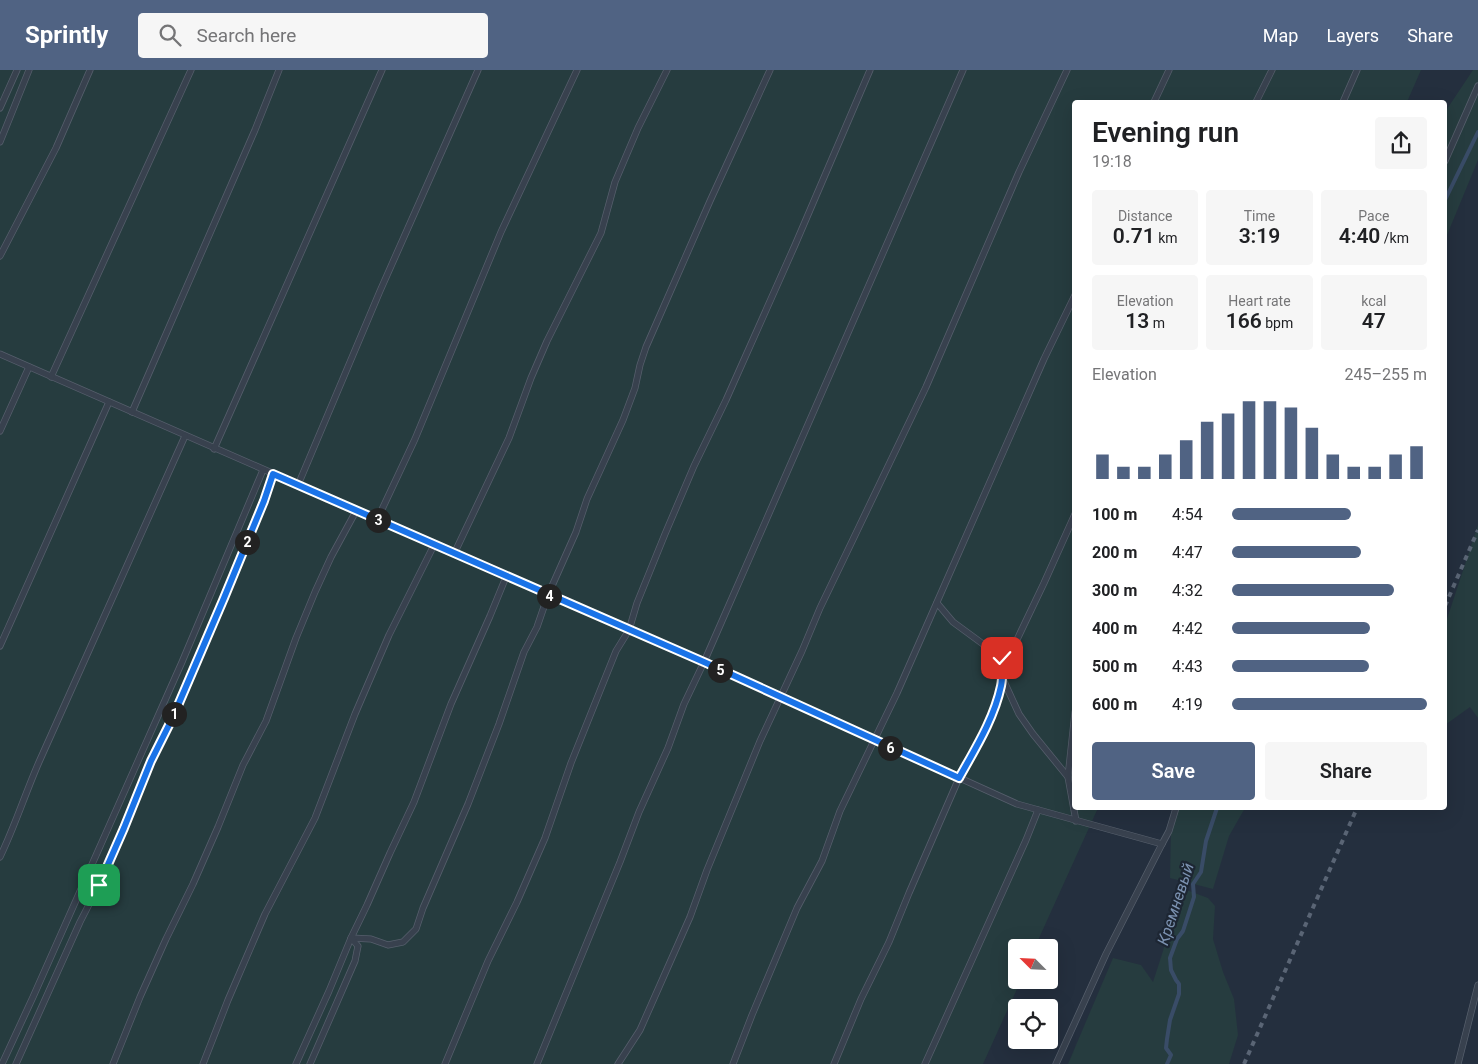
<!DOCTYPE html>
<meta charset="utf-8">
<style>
:root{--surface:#fff;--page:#f6f6f6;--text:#202124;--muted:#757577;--accent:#506383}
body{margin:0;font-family:Roboto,sans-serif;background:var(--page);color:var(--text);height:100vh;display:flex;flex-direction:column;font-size:19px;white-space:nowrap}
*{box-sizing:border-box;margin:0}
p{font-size:16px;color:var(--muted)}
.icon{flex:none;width:28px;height:28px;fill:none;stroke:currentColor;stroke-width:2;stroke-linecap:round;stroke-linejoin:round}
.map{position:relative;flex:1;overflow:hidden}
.drawer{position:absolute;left:1072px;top:30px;width:375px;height:710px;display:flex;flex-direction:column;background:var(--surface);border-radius:5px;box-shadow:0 5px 20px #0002}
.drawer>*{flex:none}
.needle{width:32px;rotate:294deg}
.tools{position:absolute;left:1008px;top:869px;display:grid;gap:10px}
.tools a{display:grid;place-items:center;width:50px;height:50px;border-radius:5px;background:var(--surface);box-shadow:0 5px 20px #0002;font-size:25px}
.pin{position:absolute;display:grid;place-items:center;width:42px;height:42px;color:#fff;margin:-21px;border-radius:10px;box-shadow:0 2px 8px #0006}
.km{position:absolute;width:25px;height:25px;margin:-12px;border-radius:50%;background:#222;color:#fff;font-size:14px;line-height:25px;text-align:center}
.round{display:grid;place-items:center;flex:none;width:52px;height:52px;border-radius:5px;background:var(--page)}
.summary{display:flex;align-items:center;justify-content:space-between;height:85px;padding:0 20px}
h1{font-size:28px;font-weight:600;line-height:38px}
.figures{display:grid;grid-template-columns:repeat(3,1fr);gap:8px;height:85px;padding:5px 20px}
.figures div{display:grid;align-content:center;border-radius:5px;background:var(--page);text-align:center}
.figures b{font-size:21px;font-weight:600}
.figures small{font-size:14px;font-weight:400}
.figures p{font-size:14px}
.chart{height:140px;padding:10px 20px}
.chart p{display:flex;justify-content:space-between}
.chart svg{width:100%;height:90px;margin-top:5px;stroke:var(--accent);stroke-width:6}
.button{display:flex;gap:10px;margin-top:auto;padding:10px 20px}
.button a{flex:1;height:58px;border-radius:5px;background:var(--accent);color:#fff;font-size:20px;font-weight:600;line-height:58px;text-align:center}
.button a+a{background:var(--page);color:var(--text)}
ul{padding:0 20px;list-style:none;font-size:16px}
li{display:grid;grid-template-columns:80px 60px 1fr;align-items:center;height:38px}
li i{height:12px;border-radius:6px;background:var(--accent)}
header{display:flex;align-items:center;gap:30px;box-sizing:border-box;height:70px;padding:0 25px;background:var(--accent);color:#fff}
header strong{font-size:24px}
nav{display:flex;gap:28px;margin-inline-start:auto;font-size:18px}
.search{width:350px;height:45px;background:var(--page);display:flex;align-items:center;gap:12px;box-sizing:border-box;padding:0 18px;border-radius:5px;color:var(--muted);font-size:19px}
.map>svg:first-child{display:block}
.green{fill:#263c3f}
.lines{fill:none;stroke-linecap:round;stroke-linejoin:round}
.stream{stroke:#394c67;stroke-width:4}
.lane-casing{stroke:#565f6c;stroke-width:7}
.lane{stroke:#38414e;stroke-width:5.5}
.rail{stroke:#5a6575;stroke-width:4;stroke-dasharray:5 5;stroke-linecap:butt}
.route-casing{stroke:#fff;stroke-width:10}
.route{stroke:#1a73e8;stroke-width:6}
.labels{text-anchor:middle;stroke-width:4.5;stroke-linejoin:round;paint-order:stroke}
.water-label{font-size:16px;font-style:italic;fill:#7c92b1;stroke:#1d2633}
</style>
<header>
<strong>Sprintly</strong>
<div class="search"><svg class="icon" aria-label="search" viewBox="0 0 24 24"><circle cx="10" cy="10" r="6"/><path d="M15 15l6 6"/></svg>Search here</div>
<nav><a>Map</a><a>Layers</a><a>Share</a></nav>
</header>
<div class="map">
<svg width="1478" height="994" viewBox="0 0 1478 994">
<rect width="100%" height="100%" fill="#242f3e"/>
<g class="green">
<path d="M0,0H1421L1407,32H1075V738H1098L1035,877L1016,878V910H1021L983,994H0Z"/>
<path d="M1473,0H1478V90L1445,170V42Z"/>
<path d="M1478,455V648L1470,637L1445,655V555Z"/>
<path d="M1174,738H1245L1229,766L1213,819L1170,808L1171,757Z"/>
<path d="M1184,819L1208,828L1215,836L1213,869L1223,902L1234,929L1238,965L1229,994H1068L1113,888L1141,895L1153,912L1163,881L1170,853Z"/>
</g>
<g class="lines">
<g class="stream">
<path d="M1445,130L1478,62"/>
<path d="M1167,994L1171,985L1166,978L1167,969L1170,950L1179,924V914L1176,910L1171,900L1170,888L1177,869L1183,861L1194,827L1193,814L1201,802L1206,771L1217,738"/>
</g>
<defs>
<g id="lane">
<path d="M1154,32L1169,0"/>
<path d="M1256,32L1272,0"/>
<path d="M1343,32L1357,0"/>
<path d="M0,38L17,0"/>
<path d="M0,72L29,0"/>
<path d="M1445,91L1478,16"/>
<path d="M0,186L56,78L90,0"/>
<path d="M0,284L704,592L1017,734L1162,774L1169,761L1176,738"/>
<path d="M51,307L191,0"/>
<path d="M132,342L255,60L279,0"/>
<path d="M0,361L29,297"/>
<path d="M214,379L382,0"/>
<path d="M298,415L380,221L478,0"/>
<path d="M377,450L415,369L501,162L577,0"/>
<path d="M454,484L509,368L531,308L547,271L601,163L615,112L638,58L667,0"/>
<path d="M937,533L953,552L1002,588V607L1019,644L1033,664L1068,707"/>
<path d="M0,576L109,332"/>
<path d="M1002,588L1013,578L1044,513L1075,444"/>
<path d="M1075,642L1068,707L1076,751"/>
<path d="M0,787C15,756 25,724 39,692C88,584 136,475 185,366"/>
<path d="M2,994L33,927L182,592L263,400"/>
<path d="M16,994L80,852L99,815L124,758L151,691L173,647L248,471L264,431L273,404"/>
<path d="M113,994L140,927L166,869L193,814L218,757L243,695L266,651L296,568L315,522L331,487L356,441"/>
<path d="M203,994L228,930L265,844L315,748L355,644L389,565L434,475"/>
<path d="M296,994L329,921L351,868L371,869L388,875L403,872L416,859L423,838L468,734L499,654L524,582L537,557L548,525L576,462L587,429L623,350L635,318L640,295L646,277L710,131L770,0"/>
<path d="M310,994L355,891L358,876L351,868L367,835L390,783L414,732L451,634L490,546L506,507"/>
<path d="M445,994L488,891L517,832L545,768L571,693L616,581L629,560L637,533L665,464L694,396L726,330L795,175L870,0"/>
<path d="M537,994L620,792L639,742L668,678L684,634L704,592L963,0"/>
<path d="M618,994L640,960L690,847L707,800L760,671L802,581L820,538L846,484L926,317L1019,102L1067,0"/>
<path d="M733,994L752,945L797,838L822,791L840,741L897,623L1044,289L1075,225"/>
<path d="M834,994L861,929L889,872L909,823L959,708L979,672L993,641L1001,615L1002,607"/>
<path d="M925,994L1026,770L1038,740"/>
<path d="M1056,994L1106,884L1162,774"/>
<path d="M1458,994L1478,915"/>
</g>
</defs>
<use href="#lane" class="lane-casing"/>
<use href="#lane" class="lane"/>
<g class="rail">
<path d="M1445,536L1478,460"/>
<path d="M1244,994L1357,738"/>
</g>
</g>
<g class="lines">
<defs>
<path id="route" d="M99,815L124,758L151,691L173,647L224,528L264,431L273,404L704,592L959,708C975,679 994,649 1001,616C1003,607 1002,597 1002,588"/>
</defs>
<use href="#route" class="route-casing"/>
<use href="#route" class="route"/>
</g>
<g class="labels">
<g class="water-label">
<text transform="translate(1175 834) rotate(-72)" y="6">Кремневый</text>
</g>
</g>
</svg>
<div class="tools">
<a><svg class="needle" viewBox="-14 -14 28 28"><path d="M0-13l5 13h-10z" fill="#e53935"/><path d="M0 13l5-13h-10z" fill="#757577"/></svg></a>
<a><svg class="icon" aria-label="locate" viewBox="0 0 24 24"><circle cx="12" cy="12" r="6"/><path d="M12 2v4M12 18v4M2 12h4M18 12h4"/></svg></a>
</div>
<div class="pin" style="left:99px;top:815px;background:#1e9e55"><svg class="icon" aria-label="arrive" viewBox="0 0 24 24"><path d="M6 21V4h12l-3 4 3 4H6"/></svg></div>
<div class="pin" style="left:1002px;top:588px;background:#d93025"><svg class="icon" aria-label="check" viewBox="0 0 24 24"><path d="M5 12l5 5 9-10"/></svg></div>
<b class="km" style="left:174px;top:644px">1</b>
<b class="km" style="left:247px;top:472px">2</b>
<b class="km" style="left:378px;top:450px">3</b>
<b class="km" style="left:549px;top:526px">4</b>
<b class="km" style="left:720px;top:600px">5</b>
<b class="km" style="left:890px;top:678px">6</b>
<section class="drawer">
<div class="summary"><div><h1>Evening run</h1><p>19:18</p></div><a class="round"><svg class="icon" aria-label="share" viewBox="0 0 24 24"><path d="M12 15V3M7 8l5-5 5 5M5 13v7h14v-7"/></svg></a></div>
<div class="figures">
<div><p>Distance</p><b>0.71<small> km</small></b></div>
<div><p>Time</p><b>3:19</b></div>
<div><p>Pace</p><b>4:40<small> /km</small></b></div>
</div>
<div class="figures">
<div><p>Elevation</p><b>13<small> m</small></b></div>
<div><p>Heart rate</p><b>166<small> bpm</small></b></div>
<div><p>kcal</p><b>47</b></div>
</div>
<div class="chart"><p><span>Elevation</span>245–255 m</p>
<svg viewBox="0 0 160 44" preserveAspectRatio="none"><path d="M5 44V32M15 44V38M25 44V38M35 44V32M45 44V25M55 44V16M65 44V12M75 44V6M85 44V6M95 44V9M105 44V19M115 44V32M125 44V38M135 44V38M145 44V32M155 44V28"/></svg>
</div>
<ul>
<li><b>100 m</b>4:54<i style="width:61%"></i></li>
<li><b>200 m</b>4:47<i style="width:66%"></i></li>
<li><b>300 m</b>4:32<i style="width:83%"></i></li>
<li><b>400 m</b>4:42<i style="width:71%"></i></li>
<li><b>500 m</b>4:43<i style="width:70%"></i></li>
<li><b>600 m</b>4:19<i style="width:100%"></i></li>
</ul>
<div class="button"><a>Save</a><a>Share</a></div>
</section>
</div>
